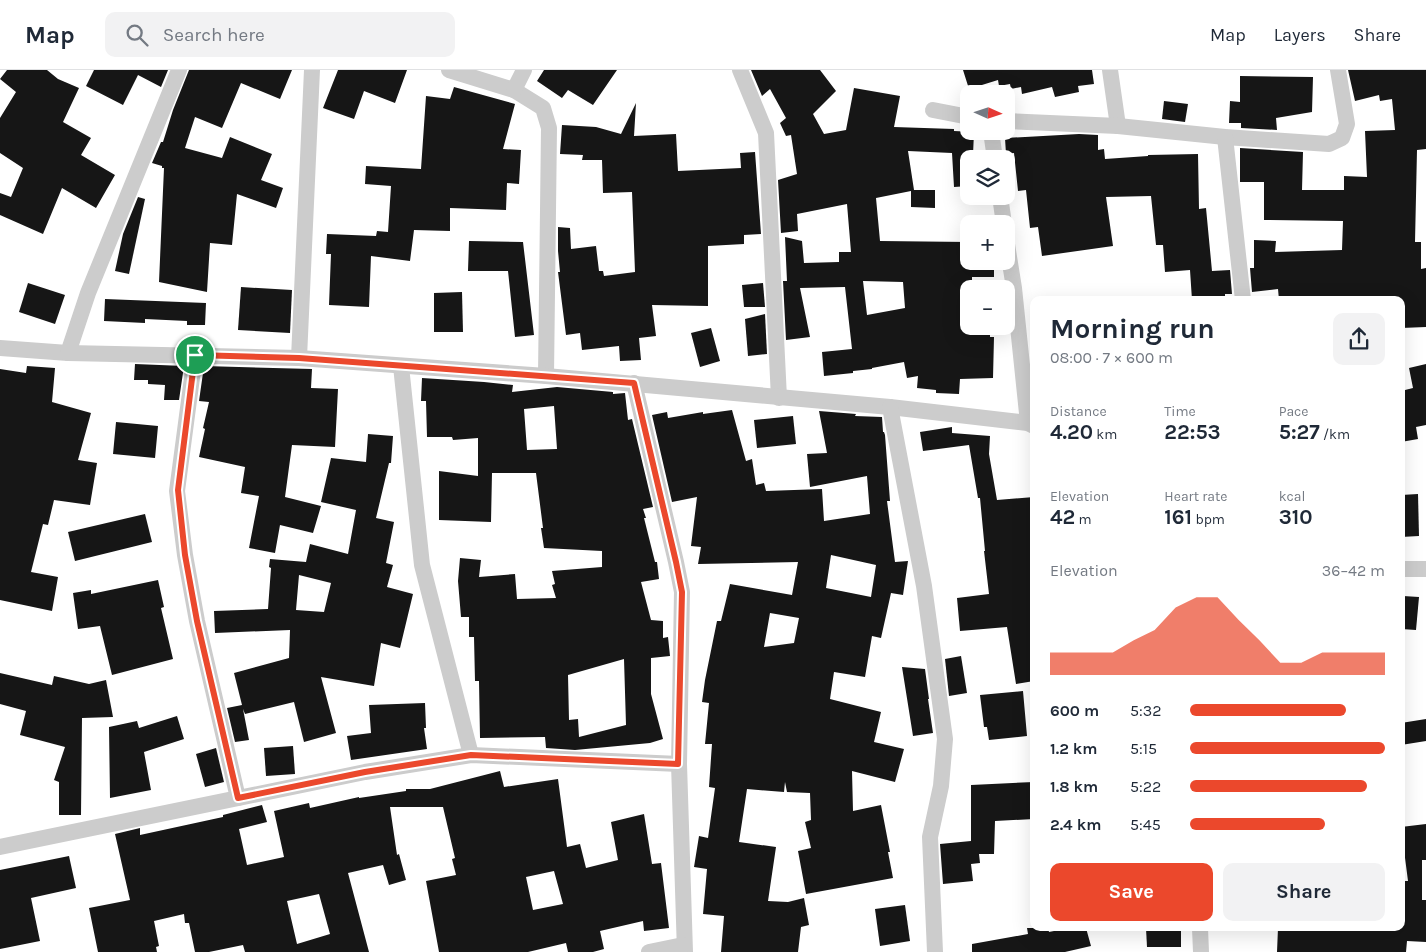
<!DOCTYPE html>
<meta charset="utf-8">
<style>
:root{--surface:#fff;--page:#f2f2f3;--text:#1f2937;--muted:#747a83;--line:#e0e1e3;--accent:#eb482c}
body{margin:0;font-family:Karla,sans-serif;background:var(--page);color:var(--text);height:100vh;display:flex;flex-direction:column;font-size:19px;white-space:nowrap}
*{box-sizing:border-box;margin:0}
p{font-size:16px;color:var(--muted)}
.icon{flex:none;width:28px;height:28px;fill:none;stroke:currentColor;stroke-width:2;stroke-linecap:round;stroke-linejoin:round}
.map{position:relative;flex:1;overflow:hidden}
.drawer{position:absolute;left:1030px;top:226px;width:375px;height:635px;display:flex;flex-direction:column;background:var(--surface);border-radius:10px;box-shadow:0 5px 20px #0002}
.drawer>*{flex:none}
.needle{width:32px;rotate:93deg}
.buttons{position:absolute;left:960px;top:15px;display:grid;gap:10px}
.buttons a{display:grid;place-items:center;width:55px;height:55px;border-radius:10px;background:var(--surface);box-shadow:0 5px 20px #0002;font-size:25px}
.pin{position:absolute;display:grid;place-items:center;width:42px;height:42px;color:#fff;margin:-21px;border:2px solid #fff;border-radius:50%;box-shadow:0 1px 5px #0007}
.round{display:grid;place-items:center;flex:none;width:52px;height:52px;border-radius:10px;background:var(--page)}
.overview{display:flex;align-items:center;justify-content:space-between;height:85px;padding:0 20px}
h1{font-size:28px;font-weight:700;line-height:38px}
.metrics{display:grid;grid-template-columns:repeat(3,1fr);gap:8px;height:85px;padding:5px 20px}
.metrics div{display:grid;align-content:center}
.metrics b{font-size:21px;font-weight:700}
.metrics small{font-size:14px;font-weight:400}
.metrics p{font-size:14px}
.chart{height:140px;padding:10px 20px}
.chart p{display:flex;justify-content:space-between}
.chart svg{width:100%;height:90px;margin-top:5px;fill:var(--accent);opacity:.7}
.cta{display:flex;gap:10px;margin-top:auto;padding:10px 20px}
.cta a{flex:1;height:58px;border-radius:10px;background:var(--accent);color:#fff;font-size:20px;font-weight:700;line-height:58px;text-align:center}
.cta a+a{background:var(--page);color:var(--text)}
ul{padding:0 20px;list-style:none;font-size:16px}
li{display:grid;grid-template-columns:80px 60px 1fr;align-items:center;height:38px}
li i{height:12px;border-radius:6px;background:var(--accent)}
header{display:flex;align-items:center;gap:30px;box-sizing:border-box;height:70px;padding:0 25px;background:var(--surface);border-bottom:1px solid var(--line)}
header strong{font-size:24px}
nav{display:flex;gap:28px;margin-inline-start:auto;font-size:18px}
.search{width:350px;height:45px;background:var(--page);display:flex;align-items:center;gap:12px;box-sizing:border-box;padding:0 18px;border-radius:10px;color:var(--muted);font-size:19px}
.map>svg:first-child{display:block}
.building{fill:#161616;fill-rule:evenodd}
.lines{fill:none;stroke-linecap:round;stroke-linejoin:round}
.minor{stroke:#ccc;stroke-width:16}
.route-casing{stroke:#fff;stroke-width:10}
.route{stroke:#eb482c;stroke-width:6}
</style>
<header>
<strong>Map</strong>
<div class="search"><svg class="icon" aria-label="search" viewBox="0 0 24 24"><circle cx="10" cy="10" r="6"/><path d="M15 15l6 6"/></svg>Search here</div>
<nav><a>Map</a><a>Layers</a><a>Share</a></nav>
</header>
<div class="map">
<svg width="1426" height="882" viewBox="0 0 1426 882">
<rect width="100%" height="100%" fill="#fff"/>
<g class="building">
<path d="M7,0H47L58,9L79,18L63,52L91,68L81,85L115,105L96,138L62,118L43,164L0,145V123L11,127L23,98L0,83V48L16,22L0,9Z"/>
<path d="M94,0H168L161,17L138,5L123,35L86,16Z"/>
<path d="M189,0H292L280,29L241,13L222,58L195,47L185,78L222,88L230,67L272,84L261,110L283,118L276,138L237,124L232,175L210,173L207,222L159,212L164,98H162V96L152,93L161,72H163L173,40Z"/>
<path d="M338,0H407L395,33L364,21L354,49L323,38Z"/>
<path d="M544,0H617L593,35L568,20L562,28L537,11Z"/>
<path d="M751,0H820L836,21L813,44L824,64L846,60L854,18L900,26L894,57L954,59V61L974,62L973,85H969V116L954,117L952,83L908,81L914,120H935V138L911,137V121L876,128L880,171L969,172V191L994,192V207H972V212H969V256H990V267H994L993,308L960,309L959,324L936,323V320L917,318L918,306L907,308L904,292L872,298V299L853,301V303L824,306L822,282L852,279L845,217L800,218L810,267L786,270L783,211H787L785,167L802,171L804,193L839,192V182H851L847,134L797,144L798,161L781,163L778,110L797,104L791,65L786,66L780,53L786,48L770,19L762,26ZM863,211L903,212L905,238L867,245Z"/>
<path d="M963,0H1092L1094,14L1078,16L1079,22L1055,27L1052,17L1022,24L1021,17L1011,19L1010,14L999,16L998,10L969,19Z"/>
<path d="M1348,0H1426V79L1417,80L1415,172H1421V199L1426,198V257L1401,258V230H1279L1278,219L1252,222L1250,198H1254V170L1276,171L1275,182L1342,180L1343,151L1264,150V112H1240V78L1303,82L1302,120H1344V106L1367,107L1365,61L1395,60L1392,29L1380,31L1379,25L1355,31Z"/>
<path d="M1240,6L1313,7L1312,42L1276,48L1277,60L1241,58V53H1229L1230,31L1240,32Z"/>
<path d="M454,17L515,34L503,79L521,80L519,114L507,113L506,140L450,138V161L414,160L410,191L371,186L369,237L329,235L331,184H326L327,164L376,166L377,161L388,162L391,116L365,114L366,96L421,99L426,26L450,29Z"/>
<path d="M1164,31L1188,34L1185,52L1162,49Z"/>
<path d="M636,33L634,66L676,64L678,101L741,98L740,83L755,82L761,164L744,165V174L708,176V236L652,235L656,266L639,268L641,290L620,291L619,276L582,280L580,263L566,265L558,202H560L558,181V157L570,158L571,179L596,176L599,201H603L604,206L635,202L632,122L603,123L602,90H582L583,85L560,84L562,55L596,57L621,64Z"/>
<path d="M1079,64L1098,65V80L1104,79L1105,89L1148,86V85L1198,84L1199,139L1206,138L1212,201L1230,200L1232,224H1225V230H1192L1190,200L1165,202L1163,175H1156L1151,126L1106,127L1113,176L1042,186L1038,157L1030,158L1026,120L1018,121L1014,83L1006,84L1005,68Z"/>
<path d="M138,127L145,129L129,204L115,201L123,164Z"/>
<path d="M469,171L523,172L534,265L515,267L508,201H468Z"/>
<path d="M28,213L65,225L55,254L19,242Z"/>
<path d="M763,213L765,237H744L742,215Z"/>
<path d="M241,217L292,220L290,263L238,260Z"/>
<path d="M462,222L463,262H434V223Z"/>
<path d="M105,229L206,233L205,255H187V251L145,249V253L104,251Z"/>
<path d="M765,244L767,284L748,286L745,249Z"/>
<path d="M711,258L720,291L700,297L691,263Z"/>
<path d="M135,294L184,296L179,330H164L165,315L148,314V310H134Z"/>
<path d="M1426,294V355L1416,357L1418,369L1401,372V321L1413,318L1409,298Z"/>
<path d="M27,296L55,298L52,332L91,343L78,390L97,393L90,435L54,430L48,455L43,454L31,502L58,507L52,541L0,530V299L26,303Z"/>
<path d="M204,296L312,299L311,318L338,319L335,377L292,375L285,427L321,436L313,463L280,455L275,483L249,478L259,426L241,423L245,397L199,387L205,359L203,358L209,332L199,331Z"/>
<path d="M422,308L484,312L513,315L512,322L557,317L613,322V324L625,323L628,350L632,349L653,437L643,439L646,448H644L655,492H657L659,509L641,512L651,550L663,551V568L668,567L670,586L651,588V624L663,669L650,673L575,680L546,678L545,667L480,668L479,611H475L474,567H469V547H461L458,511L460,488L481,490L479,507L515,504L517,529L556,528L552,515L555,514L552,501L602,497V481L544,478L541,458H543L536,403H492L491,452L439,450V401L478,406V368L453,370L452,367H427L426,331H421ZM554,336L557,379L527,380L524,339ZM624,589L626,655L579,667L578,649L569,650L568,605Z"/>
<path d="M732,340L746,391L752,389L756,415L764,413L766,421L822,419L824,451L870,444L867,406L810,417L807,384L827,383L819,341L856,344L855,346L882,347L883,362H884L885,365L890,431H887L895,492L908,491L903,525L891,523L881,568L872,566L865,607L834,602L830,629L881,642L874,672L904,679L895,712L852,701L853,741L881,735L890,782H888L893,808L806,824L798,781L811,778L805,752L811,750L810,723L787,722L785,712L784,722L747,719L739,772L776,777L768,831L788,832L804,828L809,855L801,857L798,882H721L724,846L703,844L707,799L694,797L699,766L708,768L715,718L709,717L712,674H705L709,633L702,632L705,610L717,551H721L730,514L792,525L798,492L698,494L701,477L691,476L697,427L672,432L652,345L667,342L668,348L703,342V344ZM831,485L876,495L871,527L826,518ZM770,543L799,548L794,573L764,577Z"/>
<path d="M793,346L796,374L757,378L754,350Z"/>
<path d="M116,352L158,356L155,388L113,384Z"/>
<path d="M952,357V363L990,366L989,384L997,430L1034,427V611L1016,614L1007,557L960,561L957,528L989,524L984,481H985L980,428H978L969,375L923,381L920,362Z"/>
<path d="M368,364L393,366L391,393H389L376,448L394,452L386,493L393,495L387,517L413,524L400,578L381,573L374,616L321,607L336,663L304,672L294,632L245,644L243,639L249,670L235,672L227,638L242,635L234,603L289,588L290,560L215,563L214,541L268,539L271,498L269,497L270,489L306,492L310,474L348,484L356,440L321,432L331,388L366,392ZM299,505L331,513L324,542L296,540Z"/>
<path d="M1418,424L1419,466L1401,467V425Z"/>
<path d="M145,444L152,472L75,491L68,462Z"/>
<path d="M158,510L164,537L161,538L173,589L112,605L100,556L78,559L73,523L91,520V524Z"/>
<path d="M1403,526L1419,527L1416,560L1401,559Z"/>
<path d="M961,586L967,623L949,626L945,589Z"/>
<path d="M902,597L925,599L929,629H928L933,663L913,666Z"/>
<path d="M0,603L52,615L54,606L89,614L106,610L113,647L82,648L81,745H59V712L54,710L65,677L20,665L26,641L0,634Z"/>
<path d="M1023,621L1027,666L989,670L987,657H984L980,625Z"/>
<path d="M425,633L426,658H424L427,679L351,690L347,666L371,663L369,635Z"/>
<path d="M177,646L184,669L144,682L151,720L110,728L109,657L137,651L139,658Z"/>
<path d="M1426,649V671L1401,675V653Z"/>
<path d="M293,676L295,704L266,706L264,678Z"/>
<path d="M216,678L224,712L205,717L196,684Z"/>
<path d="M500,701L504,717L558,709L567,777L580,774L586,798L618,790L611,752L644,744L652,794L661,793L669,858L644,861L643,851L600,861L604,879L593,882H568L566,873L528,882H439L426,811L456,805L452,789L455,788L443,737H390L397,785L399,784L406,810L389,815L383,795L348,803L369,882H245L243,875L209,882H195L189,853H185L184,844L154,851L159,876L156,877L157,882H98L89,838L130,830L115,764L140,758V765L223,747V745L262,735L267,752L239,759L247,795L284,787L274,741L309,733L310,738L359,727V728L406,721V719H430ZM554,801L563,834L533,840L526,807ZM319,824L330,864L297,874L287,831Z"/>
<path d="M1034,712V749L995,751L994,784H979L980,793L971,794L973,811L943,814L940,774L971,771V715Z"/>
<path d="M1426,754V790H1422V830H1426V872L1407,871L1406,882H1277L1278,858H1401V811H1408L1404,780L1401,781V757Z"/>
<path d="M69,786L76,818L31,828L40,871L0,879V800Z"/>
<path d="M905,835L910,871L880,876L875,839Z"/>
<path d="M1027,858H1048L1049,862L1069,858H1086L1091,876L1065,882H972V874L1028,864Z"/>
<path d="M1146,858H1181V877H1147Z"/>
</g>
<g class="lines">
<g class="minor">
<path d="M449,0L514,20L543,38L549,58L546,306"/>
<path d="M740,0L766,63L779,328"/>
<path d="M1110,0L1118,56"/>
<path d="M514,20L524,0"/>
<path d="M933,40L969,47"/>
<path d="M1006,51L1118,56L1225,67L1329,74L1342,68L1347,54L1338,0"/>
<path d="M991,61L995,89"/>
<path d="M1225,67L1243,230"/>
<path d="M1000,126L1004,154"/>
<path d="M1006,168L1014,218L1028,353"/>
<path d="M0,278L68,283L299,288L546,306L890,337L1028,353L1034,356"/>
<path d="M68,283L88,223L179,0"/>
<path d="M195,285L177,421L185,485L197,551L238,728"/>
<path d="M299,288L312,0"/>
<path d="M401,296L422,495L471,685"/>
<path d="M634,313L676,492L682,522L679,694L685,882"/>
<path d="M890,337L924,516L945,669L941,716L930,767L935,882"/>
<path d="M1401,499H1426"/>
<path d="M0,777L365,702L471,685L679,694"/>
<path d="M1200,858L1201,882"/>
<path d="M649,882L683,875"/>
</g>
</g>
<g class="lines">
<defs>
<path id="route" d="M195,285L299,288L634,313L676,492L682,522L678,694L471,685L365,702L238,728L197,551L185,485L178,420Z"/>
</defs>
<use href="#route" class="route-casing"/>
<use href="#route" class="route"/>
</g>
</svg>
<div class="buttons">
<a><svg class="needle" viewBox="-14 -14 28 28"><path d="M0-13l5 13h-10z" fill="#e53935"/><path d="M0 13l5-13h-10z" fill="#747a83"/></svg></a>
<a><svg class="icon" aria-label="layers" viewBox="0 0 24 24"><path d="M12 4l9 5-9 5-9-5zM3 14l9 5 9-5"/></svg></a>
<a>+</a>
<a>−</a>
</div>
<div class="pin" style="left:195px;top:285px;background:#1e9e55"><svg class="icon" aria-label="arrive" viewBox="0 0 24 24"><path d="M6 21V4h12l-3 4 3 4H6"/></svg></div>
<section class="drawer">
<div class="overview"><div><h1>Morning run</h1><p>08:00 · 7 × 600 m</p></div><a class="round"><svg class="icon" aria-label="share" viewBox="0 0 24 24"><path d="M12 15V3M7 8l5-5 5 5M5 13v7h14v-7"/></svg></a></div>
<div class="metrics">
<div><p>Distance</p><b>4.20<small> km</small></b></div>
<div><p>Time</p><b>22:53</b></div>
<div><p>Pace</p><b>5:27<small> /km</small></b></div>
</div>
<div class="metrics">
<div><p>Elevation</p><b>42<small> m</small></b></div>
<div><p>Heart rate</p><b>161<small> bpm</small></b></div>
<div><p>kcal</p><b>310</b></div>
</div>
<div class="chart"><p><span>Elevation</span>36–42 m</p>
<svg viewBox="0 0 160 44" preserveAspectRatio="none"><path d="M0 44V33L10 33L20 33L30 33L40 27L50 22L60 11L70 6L80 6L90 17L100 27L110 38L120 38L130 33L140 33L150 33L160 33V44z"/></svg>
</div>
<ul>
<li><b>600 m</b>5:32<i style="width:80%"></i></li>
<li><b>1.2 km</b>5:15<i style="width:100%"></i></li>
<li><b>1.8 km</b>5:22<i style="width:91%"></i></li>
<li><b>2.4 km</b>5:45<i style="width:69%"></i></li>
</ul>
<div class="cta"><a>Save</a><a>Share</a></div>
</section>
</div>
